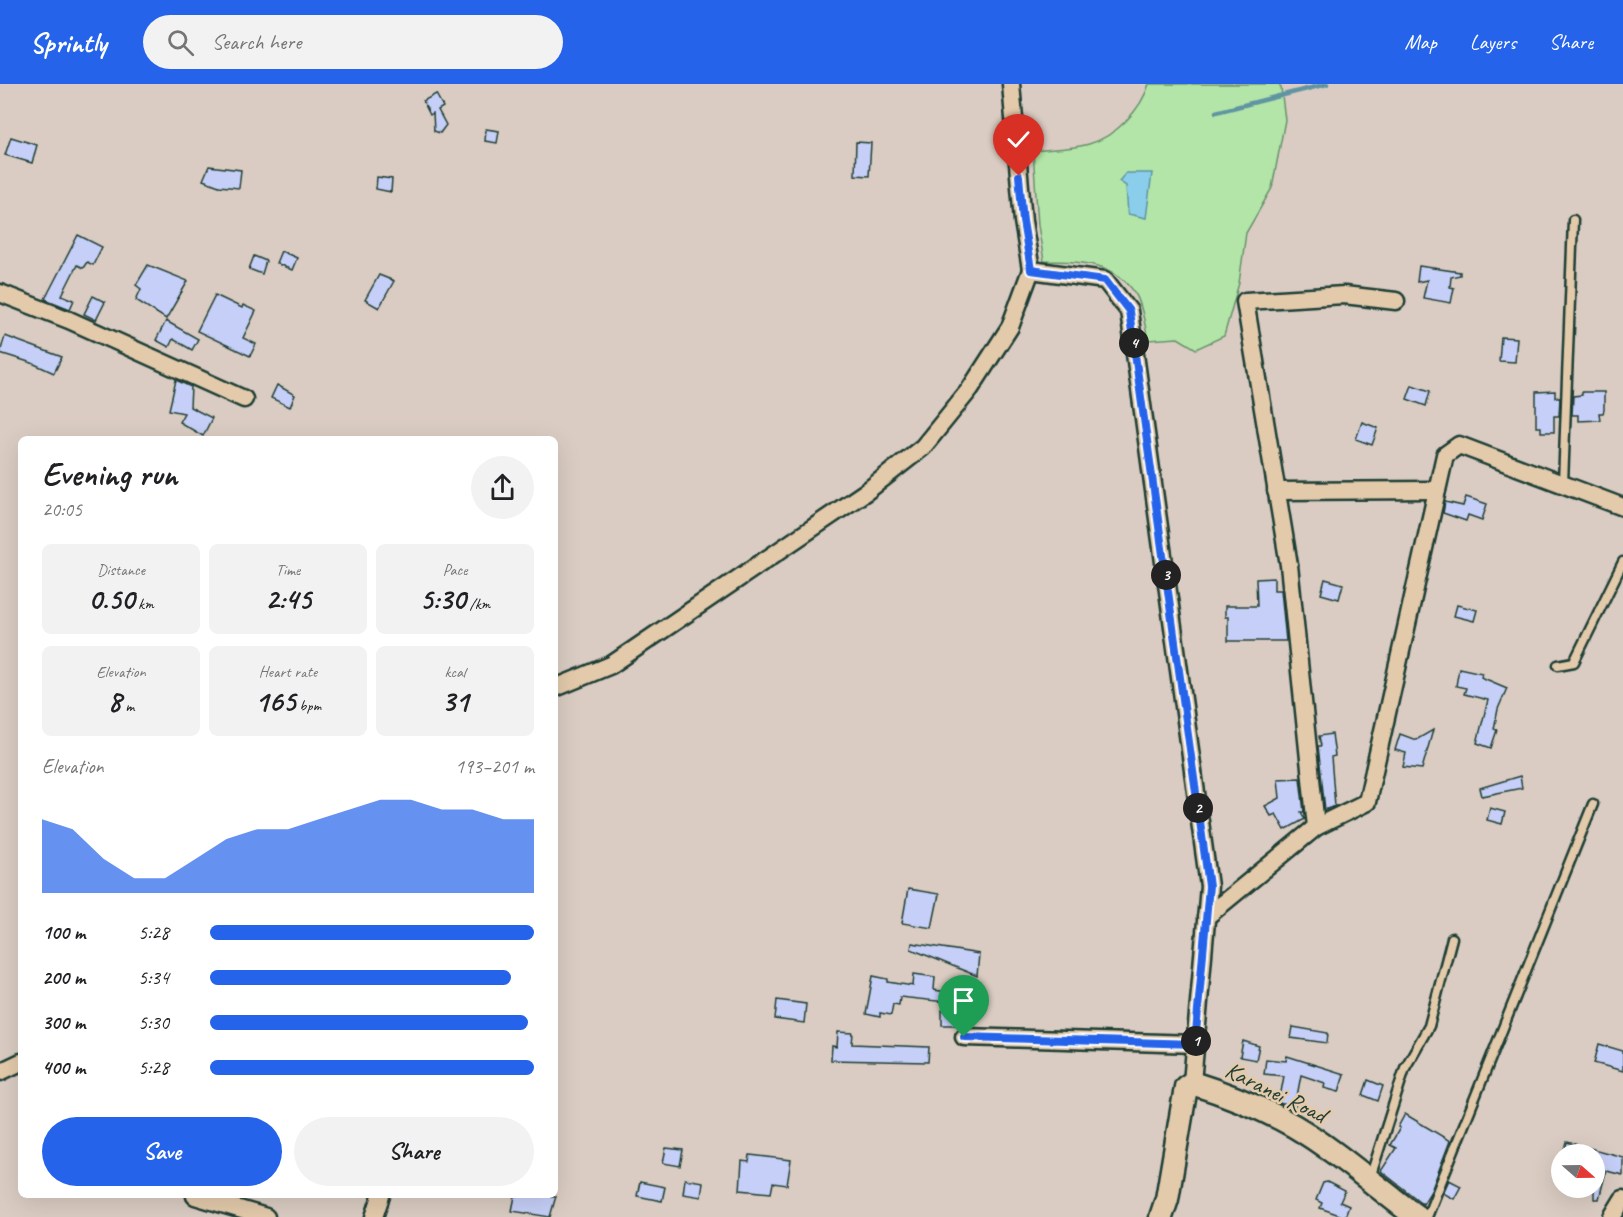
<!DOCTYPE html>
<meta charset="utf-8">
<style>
:root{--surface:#fff;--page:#f2f2f2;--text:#202124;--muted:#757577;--accent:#2563eb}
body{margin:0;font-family:Caveat,sans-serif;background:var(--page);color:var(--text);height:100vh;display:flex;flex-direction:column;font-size:22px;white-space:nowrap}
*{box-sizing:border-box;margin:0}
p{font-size:20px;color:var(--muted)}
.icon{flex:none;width:33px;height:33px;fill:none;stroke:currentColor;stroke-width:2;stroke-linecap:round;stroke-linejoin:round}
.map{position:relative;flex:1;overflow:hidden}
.drawer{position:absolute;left:18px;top:352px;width:540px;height:762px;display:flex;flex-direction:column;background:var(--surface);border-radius:9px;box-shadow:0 6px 24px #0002}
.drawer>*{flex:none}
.needle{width:39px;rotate:110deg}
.fabs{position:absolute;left:1551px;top:1060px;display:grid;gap:12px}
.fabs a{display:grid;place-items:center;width:54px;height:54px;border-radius:50%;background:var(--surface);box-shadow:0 6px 24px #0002;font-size:30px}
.pin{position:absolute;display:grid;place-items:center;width:51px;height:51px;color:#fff;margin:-62px -26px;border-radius:50% 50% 50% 0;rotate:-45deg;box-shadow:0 0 6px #0007}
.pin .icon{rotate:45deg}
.km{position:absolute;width:30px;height:30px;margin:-15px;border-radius:50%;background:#222;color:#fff;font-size:16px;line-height:30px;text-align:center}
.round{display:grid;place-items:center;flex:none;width:63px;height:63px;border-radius:32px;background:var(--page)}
.summary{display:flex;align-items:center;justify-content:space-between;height:102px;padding:0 24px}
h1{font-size:33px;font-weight:800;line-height:45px}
.figures{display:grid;grid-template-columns:repeat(3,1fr);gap:9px;height:102px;padding:6px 24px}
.figures div{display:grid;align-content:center;border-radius:9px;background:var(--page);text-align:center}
.figures b{font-size:30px;font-weight:800}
.figures small{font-size:16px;font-weight:400}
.figures p{font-size:16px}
.chart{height:168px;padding:12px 24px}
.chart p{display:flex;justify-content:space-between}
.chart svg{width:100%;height:108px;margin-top:6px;fill:var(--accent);opacity:.7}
.button{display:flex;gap:12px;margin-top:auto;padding:12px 24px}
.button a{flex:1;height:69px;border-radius:36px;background:var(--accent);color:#fff;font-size:24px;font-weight:800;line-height:69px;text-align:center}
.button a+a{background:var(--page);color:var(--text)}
ul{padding:0 24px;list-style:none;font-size:20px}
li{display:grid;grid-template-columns:96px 72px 1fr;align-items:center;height:45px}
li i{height:15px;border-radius:8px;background:var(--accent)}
header{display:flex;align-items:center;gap:36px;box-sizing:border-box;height:84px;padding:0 30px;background:var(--accent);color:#fff}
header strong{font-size:28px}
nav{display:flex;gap:33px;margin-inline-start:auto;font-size:21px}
.search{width:420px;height:54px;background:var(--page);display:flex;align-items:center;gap:15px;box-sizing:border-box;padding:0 21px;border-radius:33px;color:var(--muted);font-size:22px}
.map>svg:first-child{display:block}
.green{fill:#b2e5a7;stroke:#68916e;stroke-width:1.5}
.water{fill:#8aceec;stroke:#5f94a2;stroke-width:1.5}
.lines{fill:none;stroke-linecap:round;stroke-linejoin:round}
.stream{stroke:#5f94a2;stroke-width:4.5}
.building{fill:#c6cff7;stroke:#1f3d34;stroke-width:1.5}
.lane-casing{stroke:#1f3d34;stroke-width:13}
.street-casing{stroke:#1f3d34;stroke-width:21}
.secondary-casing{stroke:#1f3d34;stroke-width:27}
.lane{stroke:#e3caab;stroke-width:8}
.street{stroke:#e3caab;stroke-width:16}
.secondary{stroke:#e3caab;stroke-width:22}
.route-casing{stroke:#fff;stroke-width:12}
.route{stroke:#2563eb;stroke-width:8}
.labels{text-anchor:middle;stroke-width:5;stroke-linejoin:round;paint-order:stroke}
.street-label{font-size:24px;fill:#1f3d34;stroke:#e3caab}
</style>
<header>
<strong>Sprintly</strong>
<div class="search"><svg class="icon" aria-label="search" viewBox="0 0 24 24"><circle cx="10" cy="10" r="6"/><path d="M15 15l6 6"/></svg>Search here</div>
<nav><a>Map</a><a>Layers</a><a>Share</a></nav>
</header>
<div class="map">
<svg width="1623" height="1133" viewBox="0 0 1623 1133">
<rect width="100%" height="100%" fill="#daccc2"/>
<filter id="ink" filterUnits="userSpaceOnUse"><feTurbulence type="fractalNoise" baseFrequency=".0167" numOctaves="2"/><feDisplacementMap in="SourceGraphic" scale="12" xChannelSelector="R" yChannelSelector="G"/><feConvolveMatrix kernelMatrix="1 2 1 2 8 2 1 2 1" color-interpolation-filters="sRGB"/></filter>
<g filter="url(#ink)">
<path class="green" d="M1149,0H1279L1281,4L1285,36L1272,104L1246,149L1239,199L1224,252L1196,265L1178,254L1148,256C1145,243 1143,223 1136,211C1116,177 1078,177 1044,177L1038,141L1033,67C1051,65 1071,65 1089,60C1116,52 1141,26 1149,0Z"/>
<path class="water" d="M1126,89H1152L1146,134L1128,130L1126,102L1119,97Z"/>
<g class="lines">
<path class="stream" d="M1216,28L1327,0"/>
</g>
<g class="building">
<path d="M436,10L443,23L438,26L446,41L440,49L434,47L433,29L430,31L423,17Z"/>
<path d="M486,45L499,47L497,59L485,57Z"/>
<path d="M11,53L37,61L32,79L5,71Z"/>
<path d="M856,58L871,59L869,92L855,91Z"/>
<path d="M209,82L241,86L239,104L219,102L203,96Z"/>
<path d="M377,93L392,95L391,108L376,105Z"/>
<path d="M78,151L102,163L93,181L87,178L83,184L77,181L62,211L74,216L70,225L45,215Z"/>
<path d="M281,167L297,174L292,186L276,179Z"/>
<path d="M254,172L266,177L262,190L249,185Z"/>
<path d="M148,181L188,197L166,235L136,216L141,205L136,201Z"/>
<path d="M1419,182L1460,188V191L1451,193L1450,203L1454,204L1451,219L1423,214L1427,196L1417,198Z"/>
<path d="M379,191L394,197L379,224L365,216Z"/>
<path d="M215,211L242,224L243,221L256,227L243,254L256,260L250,272L197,247Z"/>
<path d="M93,212L105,218L96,236L84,230Z"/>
<path d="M166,237L198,255L192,266L173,255L169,263L156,256Z"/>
<path d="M5,252L62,273L54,289L32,279L0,269Z"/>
<path d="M1501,253L1517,254L1515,278L1499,277Z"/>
<path d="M176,296L191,303L190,323L212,334L203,352L179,338L184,329L169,326Z"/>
<path d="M277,301L295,311L290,323L271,314Z"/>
<path d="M1412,301L1430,307L1426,322L1407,315Z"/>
<path d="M1555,307V313H1560L1559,332H1554V348H1541V343H1536V308Z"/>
<path d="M1582,308H1604V326L1603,329H1599L1600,336L1578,337V331H1572L1573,312L1582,311Z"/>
<path d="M1362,338L1378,344L1372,361L1356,355Z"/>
<path d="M1466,413L1487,420L1482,436L1468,431L1466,437L1443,429L1445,418L1463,422Z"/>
<path d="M1274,494V506H1281L1286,557H1228V533H1225V522H1257L1256,495Z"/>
<path d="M1325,495L1343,500L1339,515L1321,510Z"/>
<path d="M1457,521L1477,526L1474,537L1454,532Z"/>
<path d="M1459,584L1482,589L1481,593L1507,604L1498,625L1494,645L1497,646L1491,664L1477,659L1488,616L1464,610L1466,604L1456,602Z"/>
<path d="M1433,646L1422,685L1403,683L1406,669L1395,666L1400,650L1416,656Z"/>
<path d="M1332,650L1335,672L1331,673L1335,722L1325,726L1318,662H1321L1319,652Z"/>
<path d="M1520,692L1522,704L1482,712L1480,704Z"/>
<path d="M1300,694L1304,728H1301L1305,735L1285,746L1276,730L1271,732L1265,722L1280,714L1278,695Z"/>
<path d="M1490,724L1505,728L1502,740L1487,736Z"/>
<path d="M908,805L939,810L932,844L902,839Z"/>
<path d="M912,859L979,870L977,892L911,865Z"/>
<path d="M914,890L935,893L934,906L947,908L946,918L900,913L899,921L893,920L891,931L880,929V933L866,930L873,892L888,895V898L913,902Z"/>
<path d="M777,916L806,920L804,939L775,935Z"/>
<rect x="942" y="926" width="14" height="15"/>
<path d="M1293,943L1328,949L1327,959L1291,954Z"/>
<path d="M838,948L853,949L852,960L929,963L928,978L831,976L832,962L837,963Z"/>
<path d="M1243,957L1259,962L1256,976L1240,973Z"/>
<path d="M1599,960L1623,967V987L1594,979Z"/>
<path d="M1287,972L1344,990L1339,1008L1324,1004L1325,999L1301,991L1295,1023L1279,1019L1284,992L1264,990L1266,975L1286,977Z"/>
<path d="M1368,996L1383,1002L1378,1017L1363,1011Z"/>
<path d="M1405,1030L1450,1057L1431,1107L1423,1120L1381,1087L1396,1064L1390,1061L1400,1044L1398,1043Z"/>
<path d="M1567,1058L1623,1073V1091L1606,1087L1599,1115H1594V1071H1563Z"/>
<path d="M666,1064L683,1066L680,1082L663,1079Z"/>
<path d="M750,1071L791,1076L787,1101L773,1099L771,1109L740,1106L742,1077L749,1078Z"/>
<path d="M685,1095L703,1098L701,1113L683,1110Z"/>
<path d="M1449,1096L1461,1102L1454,1115L1443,1109Z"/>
<path d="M640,1098L665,1103L662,1117L637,1112Z"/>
<path d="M1327,1098L1345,1107L1340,1118L1349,1122L1345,1133L1320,1124L1322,1119L1316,1116L1323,1099Z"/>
<path d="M515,1112H556L550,1133L512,1127Z"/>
</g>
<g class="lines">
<defs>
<g id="lane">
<path d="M1563,400L1573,136"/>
<path d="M1558,581L1574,578L1623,478"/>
<path d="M1370,1094L1405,984L1429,942L1452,854"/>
<path d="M1427,1133L1593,720"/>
</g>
<g id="street">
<path d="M1031,186L1105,196L1129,227L1209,802L1192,999"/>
<path d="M0,209L69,236L244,315"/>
<path d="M1276,407L1437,406"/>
<path d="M555,604L611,581L867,407L923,363L970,305L1010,243L1031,186L1023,137L1011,0"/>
<path d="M1316,743L1289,481L1245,217L1344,211L1396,217"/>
<path d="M1206,833L1316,743L1367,718L1445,371L1459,361L1623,423"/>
<path d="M964,953L1195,960"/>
<path d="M0,988L21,978"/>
<path d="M195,1112L266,1133"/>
<path d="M374,1133L381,1112"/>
<path d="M1612,1133L1623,1115"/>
</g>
<path id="secondary" d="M1161,1133L1167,1115L1186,1003L1192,999C1227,1010 1262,1024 1294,1042C1338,1068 1376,1103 1417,1133"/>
</defs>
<use href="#lane" class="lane-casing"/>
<use href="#street" class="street-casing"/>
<use href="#secondary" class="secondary-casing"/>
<use href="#lane" class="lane"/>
<use href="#street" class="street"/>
<use href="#secondary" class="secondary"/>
</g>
</g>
<g class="lines" filter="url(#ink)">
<defs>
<path id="route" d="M964,953L1195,960L1209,802L1129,227L1105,196L1031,186L1023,137L1019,92"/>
</defs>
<use href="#route" class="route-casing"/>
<use href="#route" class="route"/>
</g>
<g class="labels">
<g class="street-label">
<text transform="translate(1276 1008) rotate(26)" y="8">Karanei Road</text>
</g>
</g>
</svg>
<div class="fabs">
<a><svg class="needle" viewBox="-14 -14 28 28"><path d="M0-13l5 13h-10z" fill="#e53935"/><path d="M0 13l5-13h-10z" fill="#757577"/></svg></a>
</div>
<div class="pin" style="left:964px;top:953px;background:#1e9e55"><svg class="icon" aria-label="arrive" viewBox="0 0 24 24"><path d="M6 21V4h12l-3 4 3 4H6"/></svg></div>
<div class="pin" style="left:1019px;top:92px;background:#d93025"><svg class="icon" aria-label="check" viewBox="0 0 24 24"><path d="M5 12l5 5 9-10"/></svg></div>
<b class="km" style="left:1196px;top:957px">1</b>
<b class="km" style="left:1198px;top:724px">2</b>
<b class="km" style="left:1166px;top:491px">3</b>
<b class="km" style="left:1134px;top:259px">4</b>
<section class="drawer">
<div class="summary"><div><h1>Evening run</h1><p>20:05</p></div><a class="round"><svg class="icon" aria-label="share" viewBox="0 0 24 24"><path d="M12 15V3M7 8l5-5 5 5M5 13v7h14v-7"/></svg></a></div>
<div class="figures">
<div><p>Distance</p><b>0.50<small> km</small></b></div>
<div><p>Time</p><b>2:45</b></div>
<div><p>Pace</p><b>5:30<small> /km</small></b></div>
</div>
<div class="figures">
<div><p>Elevation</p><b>8<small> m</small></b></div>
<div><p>Heart rate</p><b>165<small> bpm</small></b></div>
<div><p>kcal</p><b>31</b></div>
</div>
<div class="chart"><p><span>Elevation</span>193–201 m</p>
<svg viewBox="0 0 160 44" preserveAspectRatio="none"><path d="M0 44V14L10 18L20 30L30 38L40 38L50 30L60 22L70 18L80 18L90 14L100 10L110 6L120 6L130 10L140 10L150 14L160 14V44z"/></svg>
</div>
<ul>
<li><b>100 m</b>5:28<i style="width:100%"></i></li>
<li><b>200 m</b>5:34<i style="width:93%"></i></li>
<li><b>300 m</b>5:30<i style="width:98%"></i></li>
<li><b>400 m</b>5:28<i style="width:100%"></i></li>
</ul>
<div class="button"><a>Save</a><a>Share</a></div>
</section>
</div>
